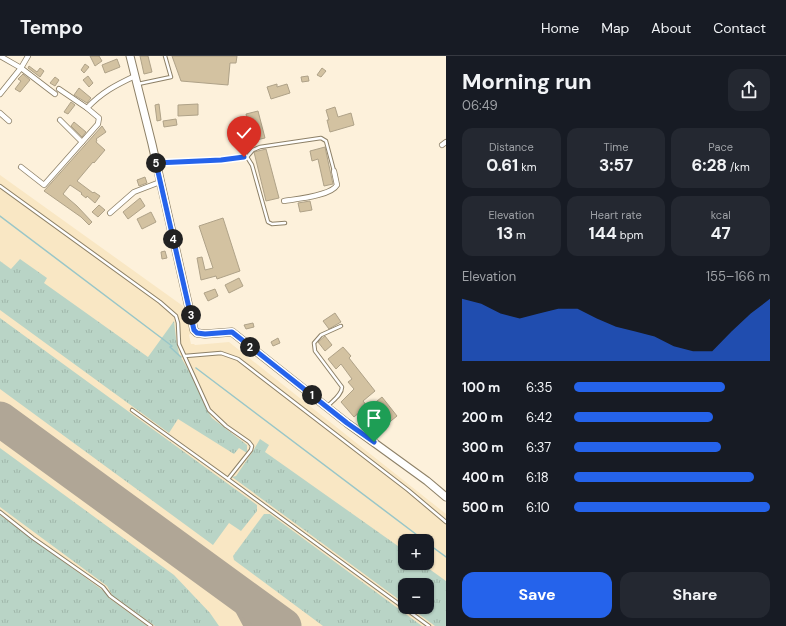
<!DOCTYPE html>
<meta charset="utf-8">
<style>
:root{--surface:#171b24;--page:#242831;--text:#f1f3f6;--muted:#9ea1a6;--line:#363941;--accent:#2563eb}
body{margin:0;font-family:"DM Sans",sans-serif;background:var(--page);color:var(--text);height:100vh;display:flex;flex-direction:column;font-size:15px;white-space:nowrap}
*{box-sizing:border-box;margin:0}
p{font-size:13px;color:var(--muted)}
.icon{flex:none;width:22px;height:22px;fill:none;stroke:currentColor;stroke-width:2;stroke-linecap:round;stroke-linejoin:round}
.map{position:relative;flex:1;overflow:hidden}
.panel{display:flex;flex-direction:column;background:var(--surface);width:340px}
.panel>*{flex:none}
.tools{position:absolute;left:398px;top:478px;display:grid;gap:8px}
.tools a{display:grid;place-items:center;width:36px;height:36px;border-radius:8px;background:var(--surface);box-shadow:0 1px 3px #0004;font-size:20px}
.pin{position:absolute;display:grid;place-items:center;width:34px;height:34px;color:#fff;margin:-41px -17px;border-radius:50% 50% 50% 0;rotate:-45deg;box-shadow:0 0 4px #0007}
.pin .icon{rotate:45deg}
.km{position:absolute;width:20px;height:20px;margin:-10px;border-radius:50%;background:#222;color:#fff;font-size:11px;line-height:20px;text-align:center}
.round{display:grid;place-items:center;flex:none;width:42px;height:42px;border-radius:12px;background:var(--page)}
.headline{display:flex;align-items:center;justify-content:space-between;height:68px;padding:0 16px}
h1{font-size:22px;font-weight:700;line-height:30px}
.stats{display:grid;grid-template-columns:repeat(3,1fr);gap:6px;height:68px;padding:4px 16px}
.stats div{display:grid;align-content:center;border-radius:10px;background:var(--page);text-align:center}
.stats b{font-size:17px;font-weight:700}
.stats small{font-size:11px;font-weight:400}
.stats p{font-size:11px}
.chart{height:112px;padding:8px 16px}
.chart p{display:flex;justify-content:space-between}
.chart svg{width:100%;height:72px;margin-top:4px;fill:var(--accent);opacity:.7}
.primary-button{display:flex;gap:8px;margin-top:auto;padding:8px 16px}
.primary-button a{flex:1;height:46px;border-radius:12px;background:var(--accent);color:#fff;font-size:16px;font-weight:700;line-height:46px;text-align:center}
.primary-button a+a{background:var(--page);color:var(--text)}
ul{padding:0 16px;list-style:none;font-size:13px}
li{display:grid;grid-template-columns:64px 48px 1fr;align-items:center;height:30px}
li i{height:10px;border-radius:5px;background:var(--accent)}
header{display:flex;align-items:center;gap:24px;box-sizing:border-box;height:56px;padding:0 20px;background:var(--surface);border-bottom:1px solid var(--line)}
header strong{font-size:19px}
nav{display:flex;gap:22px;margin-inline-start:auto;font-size:14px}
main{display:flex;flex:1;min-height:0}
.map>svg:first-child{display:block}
.built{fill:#f9e7c4;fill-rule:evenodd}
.grass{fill:url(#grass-tufts)}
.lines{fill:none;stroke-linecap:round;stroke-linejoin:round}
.stream{stroke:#99c6c8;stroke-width:1.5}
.taxiway{stroke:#b0a696;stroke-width:14}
.runway{stroke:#b0a696;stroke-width:35}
.building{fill:#d3c2a1;stroke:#afa288}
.lane-casing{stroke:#8d8067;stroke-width:4.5}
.street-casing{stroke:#8d8067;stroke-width:6}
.secondary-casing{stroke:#8d8067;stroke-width:9}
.lane{stroke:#fff;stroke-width:2.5}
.street{stroke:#fff;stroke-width:4.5}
.secondary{stroke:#fff;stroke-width:7}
.route-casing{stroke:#fff;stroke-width:8}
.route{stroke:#2563eb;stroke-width:5}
</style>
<header>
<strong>Tempo</strong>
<nav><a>Home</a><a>Map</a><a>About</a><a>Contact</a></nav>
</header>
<main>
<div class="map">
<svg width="446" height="570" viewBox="0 0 446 570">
<defs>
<pattern id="grass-tufts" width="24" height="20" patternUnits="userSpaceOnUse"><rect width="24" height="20" fill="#b9d4c6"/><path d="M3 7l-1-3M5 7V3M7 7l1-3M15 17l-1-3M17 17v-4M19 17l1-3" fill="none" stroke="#a0b7aa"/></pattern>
</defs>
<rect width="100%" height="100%" fill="#fdf1db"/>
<path class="built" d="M0,119L183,250L191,277L189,279L191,288H194L195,289L229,286L446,458V570H0ZM405,485H427V507H405ZM405,529H427V551H405Z"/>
<g class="grass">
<path d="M20,203L47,222L44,227L148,301L174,265L176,282L179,298L192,320L207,354L212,362L247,389V397L239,392L234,398L178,363L169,377L0,254V205L11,213Z"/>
<path d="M0,262L257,449V455L241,475L229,467L213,489L0,333Z"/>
<path d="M260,383L269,389L265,396L405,495V507H421L446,525V570H435L409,551H427V529H405V548L232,421L236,420L253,395Z"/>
<path d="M0,392L174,519L210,557L219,570H155L112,539L107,530L0,451Z"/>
<path d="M264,458H270L422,570H323L234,504L233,500Z"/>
<path d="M0,459L105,536L109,542L147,570H0Z"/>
</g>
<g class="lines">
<g class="stream">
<path d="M0,160L172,290L170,291L181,301"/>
<path d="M196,312L425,485"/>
<path d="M427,487L446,501"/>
</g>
<path class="taxiway" d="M220,523L235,540L251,570"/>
<path class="runway" d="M0,363L284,570"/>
</g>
<g class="building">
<path d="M90,0H99L102,5L95,10Z"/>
<path d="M140,0H148L152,16L144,18Z"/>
<path d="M172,0H237L236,7H230L228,29L181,25Z"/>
<path d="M117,3L120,11L105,17L102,9Z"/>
<path d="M85,8L89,11L84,17L81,14Z"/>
<path d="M29,10L37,16L40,12L44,15L40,21L28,12Z"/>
<path d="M322,12L326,15L321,21L317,19Z"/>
<path d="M23,18L30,24L20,36L15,33L21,25L18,23Z"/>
<path d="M88,20L93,27L89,31L83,24Z"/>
<path d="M308,20L309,25L302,26L301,21Z"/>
<path d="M55,21L59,24L55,30L50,27Z"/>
<path d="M277,28V31L287,28L290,37L271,43L267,31Z"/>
<path d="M79,32L91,42L87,47L74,39Z"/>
<path d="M71,46L75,49L68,58L64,56Z"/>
<path d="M159,48L161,64L157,65L155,49Z"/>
<path d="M198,48V59L178,60V49Z"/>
<path d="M335,51L338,61L351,57L354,69L330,76L327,64H329L326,54Z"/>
<path d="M258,55L265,82L252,85L246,58Z"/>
<path d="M176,63L177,69L164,71L163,65Z"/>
<path d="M74,66L86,76L82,81L71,70Z"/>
<path d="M102,70L106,76L96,83L97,84L96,86L105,94L94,107L93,106L77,125L93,137L94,136L100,140L95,147L87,140L86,142L81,138L82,137L70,129L63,138L77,150L92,166L89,169L81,161L44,135Z"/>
<path d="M325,91L333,128L324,130L318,103L312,105L310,95Z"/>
<path d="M266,93L279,142L266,145L254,96Z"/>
<path d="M145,121L147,127L139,130L137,124Z"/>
<path d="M140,142L145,150L128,163L123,156Z"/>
<path d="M310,145L312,154L300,156L298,147Z"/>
<path d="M99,149L105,154L98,161L92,156Z"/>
<path d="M151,156L156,166L142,173L137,163Z"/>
<path d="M223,162L240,215L217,223L216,220L201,224L197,202L202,201L205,214L213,212L199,170Z"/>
<path d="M165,195L167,202L162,203L161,196Z"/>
<path d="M239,222L243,230L229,237L225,229Z"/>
<path d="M215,233L218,240L208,245L204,237Z"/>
<path d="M335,257L341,266L329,273L323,265Z"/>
<path d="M253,267L254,271L246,273L244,269Z"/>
<path d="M325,280L332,289L325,295L318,286Z"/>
<path d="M278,282L280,287L273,290L271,286Z"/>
<path d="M343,291L351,300L349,302L375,335L363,345L367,350L354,361L341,346L354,333L348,326L352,323L341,308L336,313L328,303Z"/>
<path d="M382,341L397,360L381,373L366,354Z"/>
</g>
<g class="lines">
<defs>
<g id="lane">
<path d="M138,28L171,21L165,0"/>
<path d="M247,101L253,94L260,91L321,82L326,85L334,115"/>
<path d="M157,107L221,104L244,101H247L252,109L268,166L272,168L285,167"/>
<path d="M0,130L160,246L176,260L178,267L179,288L209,354L226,370L249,386L252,390L251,394L228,423L429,570"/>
<path d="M185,300L221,297L238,303L408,434L446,466"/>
<path d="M327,351C332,345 342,339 342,331L315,295L314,287L321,279L341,270"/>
<path d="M132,354L228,423"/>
<path d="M0,456L33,482L103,531L110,540L151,570"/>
</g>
<g id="street">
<path d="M0,0L21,12L55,38"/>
<path d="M59,33L87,52"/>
<path d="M0,38L21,12L28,0"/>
<path d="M0,57L9,65"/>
<path d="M60,64L82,86"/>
<path d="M442,89L446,86"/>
<path d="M21,111L44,129L98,68L99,62L87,52C102,36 116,29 135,20"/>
<path d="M284,145C296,143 331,140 337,129L334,115"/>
<path d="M110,157L134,136L160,126"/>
</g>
<path id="secondary" d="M130,0L152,88L194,274L197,277L205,278L232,276L347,367L427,425L446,441"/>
</defs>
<use href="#lane" class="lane-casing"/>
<use href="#street" class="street-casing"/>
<use href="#secondary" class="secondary-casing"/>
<use href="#lane" class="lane"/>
<use href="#street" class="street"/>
<use href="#secondary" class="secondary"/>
</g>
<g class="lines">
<defs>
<path id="route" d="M244,101L221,104L156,107L194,274L197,277L205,278L232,276L347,367L374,386"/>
</defs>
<use href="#route" class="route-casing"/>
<use href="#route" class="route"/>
</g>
</svg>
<div class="tools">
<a>+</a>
<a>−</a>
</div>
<div class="pin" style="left:374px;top:386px;background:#1e9e55"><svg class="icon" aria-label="arrive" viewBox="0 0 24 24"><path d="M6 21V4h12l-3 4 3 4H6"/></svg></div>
<div class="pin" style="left:244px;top:101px;background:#d93025"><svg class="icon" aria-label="check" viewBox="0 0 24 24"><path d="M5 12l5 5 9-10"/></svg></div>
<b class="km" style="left:312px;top:339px">1</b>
<b class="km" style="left:250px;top:291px">2</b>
<b class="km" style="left:191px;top:259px">3</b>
<b class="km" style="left:173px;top:183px">4</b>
<b class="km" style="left:156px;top:107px">5</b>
</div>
<section class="panel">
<div class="headline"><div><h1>Morning run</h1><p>06:49</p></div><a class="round"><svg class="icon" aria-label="share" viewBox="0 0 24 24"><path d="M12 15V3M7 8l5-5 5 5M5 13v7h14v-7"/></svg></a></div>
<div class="stats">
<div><p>Distance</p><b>0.61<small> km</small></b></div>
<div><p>Time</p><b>3:57</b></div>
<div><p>Pace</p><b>6:28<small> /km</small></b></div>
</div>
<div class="stats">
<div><p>Elevation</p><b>13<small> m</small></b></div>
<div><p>Heart rate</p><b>144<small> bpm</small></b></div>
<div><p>kcal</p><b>47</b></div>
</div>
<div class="chart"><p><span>Elevation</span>155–166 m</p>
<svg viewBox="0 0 160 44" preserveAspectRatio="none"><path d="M0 44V6L10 9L20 15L30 18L40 15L50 12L60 12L70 18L80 23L90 26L100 29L110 35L120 38L130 38L140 26L150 15L160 6V44z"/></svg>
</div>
<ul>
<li><b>100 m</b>6:35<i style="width:77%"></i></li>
<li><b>200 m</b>6:42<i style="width:71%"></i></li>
<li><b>300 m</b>6:37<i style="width:75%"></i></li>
<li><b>400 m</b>6:18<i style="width:92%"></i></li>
<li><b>500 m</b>6:10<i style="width:100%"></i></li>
</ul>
<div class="primary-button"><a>Save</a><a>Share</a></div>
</section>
</main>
